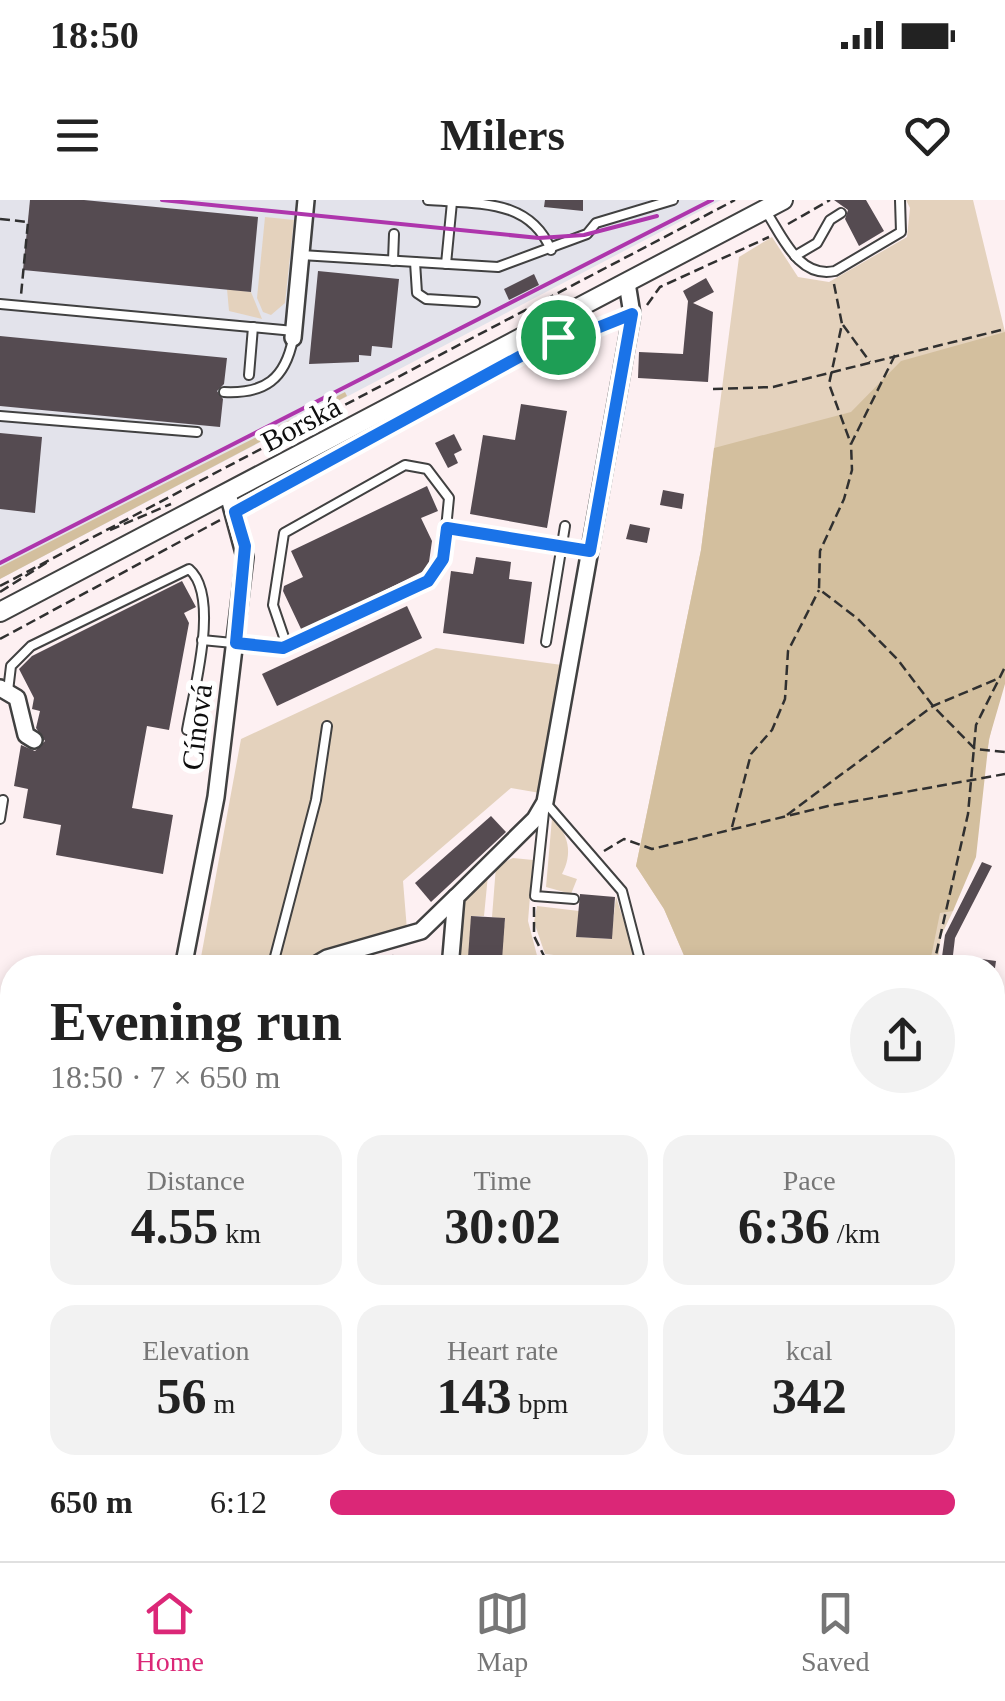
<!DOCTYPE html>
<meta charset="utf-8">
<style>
:root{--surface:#fff;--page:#f2f2f2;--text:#222;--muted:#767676;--line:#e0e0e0;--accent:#db2777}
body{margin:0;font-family:Georgia,serif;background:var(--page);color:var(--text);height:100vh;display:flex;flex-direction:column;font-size:38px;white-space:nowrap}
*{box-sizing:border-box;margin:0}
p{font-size:32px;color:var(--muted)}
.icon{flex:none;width:55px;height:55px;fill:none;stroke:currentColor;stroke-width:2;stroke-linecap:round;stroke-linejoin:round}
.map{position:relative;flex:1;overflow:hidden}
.sheet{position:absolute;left:0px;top:755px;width:1005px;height:608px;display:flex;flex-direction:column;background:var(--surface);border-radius:40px 40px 0 0;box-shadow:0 5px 15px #0003}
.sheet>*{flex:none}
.pin{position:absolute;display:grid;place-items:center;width:85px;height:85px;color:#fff;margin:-42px;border:5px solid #fff;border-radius:50%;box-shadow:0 2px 10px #0007}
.round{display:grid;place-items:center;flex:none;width:105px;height:105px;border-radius:52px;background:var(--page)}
.headline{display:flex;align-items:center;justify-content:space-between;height:170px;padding:0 50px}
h1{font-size:55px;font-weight:600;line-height:75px}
.stats{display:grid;grid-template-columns:repeat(3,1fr);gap:15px;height:170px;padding:10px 50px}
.stats div{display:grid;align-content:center;border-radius:25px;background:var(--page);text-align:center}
.stats b{font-size:50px;font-weight:600}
.stats small{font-size:28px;font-weight:400}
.stats p{font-size:28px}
ul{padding:0 50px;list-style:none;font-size:32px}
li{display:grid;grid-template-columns:160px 120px 1fr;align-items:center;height:75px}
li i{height:25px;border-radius:12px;background:var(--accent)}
.status{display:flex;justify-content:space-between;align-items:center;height:70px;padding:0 50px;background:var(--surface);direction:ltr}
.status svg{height:28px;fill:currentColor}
header{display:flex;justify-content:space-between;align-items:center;height:130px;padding:0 50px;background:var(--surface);font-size:45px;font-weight:600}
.tabs{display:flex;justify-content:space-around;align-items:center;height:140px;border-top:2px solid var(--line);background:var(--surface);font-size:28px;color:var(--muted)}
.tabs a{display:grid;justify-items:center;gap:5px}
.tabs .current{color:var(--accent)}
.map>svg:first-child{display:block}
.industrial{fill:#e3e3eb}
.green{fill:#e4d2bd}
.forest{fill:#d3bf9e}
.building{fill:#554b51}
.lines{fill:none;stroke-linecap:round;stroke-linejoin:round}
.service-casing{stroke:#414141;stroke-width:12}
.pedestrian-casing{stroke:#414141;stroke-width:16}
.minor-casing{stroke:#414141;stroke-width:20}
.tertiary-casing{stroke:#414141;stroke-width:22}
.path{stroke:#303030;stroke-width:2.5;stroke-dasharray:10 5;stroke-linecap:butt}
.service{stroke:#fff;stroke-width:8}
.pedestrian{stroke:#fff;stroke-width:11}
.minor{stroke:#fff;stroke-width:15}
.tertiary{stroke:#fff;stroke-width:18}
.rail{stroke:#ae36ac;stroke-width:4}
.route-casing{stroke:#fff;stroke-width:20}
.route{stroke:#1a73e8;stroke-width:12}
.labels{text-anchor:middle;stroke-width:10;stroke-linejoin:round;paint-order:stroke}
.street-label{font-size:30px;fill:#0e0e0e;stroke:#fff}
</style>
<div class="status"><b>18:50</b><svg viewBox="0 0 49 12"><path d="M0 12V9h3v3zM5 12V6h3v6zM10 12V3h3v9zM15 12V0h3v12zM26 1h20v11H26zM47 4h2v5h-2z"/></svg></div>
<header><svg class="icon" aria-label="menu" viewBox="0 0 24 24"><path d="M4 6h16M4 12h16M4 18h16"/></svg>Milers<svg class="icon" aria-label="heart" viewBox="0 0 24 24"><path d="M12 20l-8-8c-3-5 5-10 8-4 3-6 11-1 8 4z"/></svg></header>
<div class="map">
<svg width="1005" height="1361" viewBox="0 0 1005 1361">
<rect width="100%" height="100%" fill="#fdf0f2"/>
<path class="industrial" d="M0,0H721L0,379Z"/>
<g class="green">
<path d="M906,0H973L1005,132V484H1001L953,711L941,736L937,767H689L664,709L636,666L701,350L739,57L772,37L798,77L829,82L907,37L910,8Z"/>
<path d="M265,17L294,20L285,103L271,115L263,112L257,98Z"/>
<path d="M227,89L251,92L262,119L229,111Z"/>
<path d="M436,448L562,465L540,593L511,588L403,681L407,730L384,732L297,767L199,768L241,539Z"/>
<path d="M552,618C569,634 573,654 562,674L577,679L571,694L546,687Z"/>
<path d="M513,658L533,660L528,721L540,767H499L505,719L492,717L496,666Z"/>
<path d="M488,675L484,716H471L470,764L495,767H456L465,701Z"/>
<path d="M616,697L633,749L632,767C600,767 575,756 545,754L534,722L537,706L579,711L577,737L611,739Z"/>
</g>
<g class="forest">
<path d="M1005,132V484L989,539L976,657L953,711L940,713L929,767H689L664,709L636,666L701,350L714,248L851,212L901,161Z"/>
<path d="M345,192L347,196L0,379V367Z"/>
<path d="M0,1296L12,1312V1350H43L52,1361H0Z"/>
<path d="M409,1350H515L510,1361H409Z"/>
<path d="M580,1350H725L723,1361H576Z"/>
</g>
<g class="building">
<path d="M30,0H84L258,17L251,92L23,70Z"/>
<path d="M545,0H583V11L544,7Z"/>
<path d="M834,0H866L884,31L859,46L845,19L848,10Z"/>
<path d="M318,71L399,79L392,148L372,146L371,156L359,155V162L309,164Z"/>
<path d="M534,74L539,85L509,100L504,89Z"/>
<path d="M706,78L714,92L693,103L713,112L708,182L638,178L639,152L683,154L688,101L683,91Z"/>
<path d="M0,136L227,158L224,184L217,191L223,199L220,227L0,206Z"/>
<path d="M521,204L567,211L547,328L470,314L483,235L515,240Z"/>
<path d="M0,233L42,237L35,313L0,309Z"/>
<path d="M454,234L462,250L454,254L458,263L448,268L435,243Z"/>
<path d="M427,286L438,311L421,318L432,341L428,369L302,431L283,391L284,386L303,377L291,351Z"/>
<path d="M663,290L684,294L682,309L660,305Z"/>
<path d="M630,324L650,328L647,343L626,339Z"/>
<path d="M476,357L511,362L509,379L532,382L524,444L443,433L451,371L473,374Z"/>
<path d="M182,381L196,407L184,413L189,423L169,530L147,526L132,608L173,615L163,674L56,655L61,625L23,618L28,589L14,586L21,545L35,551L45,541L36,528L40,511L32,509L34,498L19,469L32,456Z"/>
<path d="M407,406L422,438L277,506L262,474Z"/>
<path d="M491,616L506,632L431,702L415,683Z"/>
<path d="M982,662L992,666L955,738L953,755L996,761L995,768L941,764L945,735Z"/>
<path d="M580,694L615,697L612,739L576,737Z"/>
<path d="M471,716L505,718L502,760L468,757Z"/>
<path d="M0,1041L12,1056V1091L0,1102Z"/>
<path d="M12,1138V1173L0,1183V1148Z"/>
<path d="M992,1144L1005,1145L999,1240H992Z"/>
<path d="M121,1350H165L152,1361H130Z"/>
<path d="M232,1350H268L266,1361H219Z"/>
</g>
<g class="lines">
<defs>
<g id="service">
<path d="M428,0C483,4 530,0 551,50"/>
<path d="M765,10C782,35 798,79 835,71L901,32L900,0"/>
<path d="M301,55L498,67L587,34L596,23L673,0"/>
<path d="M795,56L817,43L830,20L841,13"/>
<path d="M393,61L394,34"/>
<path d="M415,62L417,93L426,99L475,102"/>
<path d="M446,64L452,2"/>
<path d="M0,104L294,131"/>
<path d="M249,175L253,127"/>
<path d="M224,192C265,194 285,179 293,139"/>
<path d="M0,216L197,232"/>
<path d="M447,328L590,351"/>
<path d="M202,440L283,448L287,446L428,381L437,372L443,359L449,298L427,269L405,265L284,333L273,405L287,446"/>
<path d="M546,442L565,326"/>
<path d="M8,491L11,466L31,446L189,369C221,396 193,493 187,530"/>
<path d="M545,602L622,691L642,768"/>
<path d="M544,612L535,696L574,699"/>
<path d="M0,619L3,600"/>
<path d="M272,768L316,600L327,526"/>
<path d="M992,1013L1005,1006"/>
<path d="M992,1331L1005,1334"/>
</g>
<path id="pedestrian" d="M287,1361L288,1350"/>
<g id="minor">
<path d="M293,138L306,0"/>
<path d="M0,488L17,498L26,535L34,540"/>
<path d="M183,768L216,597L245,357L228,294"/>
<path d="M310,768L327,758L421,731L456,697"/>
<path d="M450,768L456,697L535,619L545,602L632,114L627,83"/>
<path d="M992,827L995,806"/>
<path d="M992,1017L1005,1041"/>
<path d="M992,1095L1005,1099"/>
<path d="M0,1265L12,1280"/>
<path d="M0,1313L12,1303"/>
<path d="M69,1350L78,1361"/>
<path d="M184,1361L198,1350"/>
<path d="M396,1361L397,1350"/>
<path d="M565,1361L570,1350"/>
<path d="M733,1361L734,1350"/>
</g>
<path id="tertiary" d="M0,412L783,0"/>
</defs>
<use href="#service" class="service-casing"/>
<use href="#pedestrian" class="pedestrian-casing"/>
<use href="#minor" class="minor-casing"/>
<use href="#tertiary" class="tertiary-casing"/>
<g class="path">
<path d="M0,19L28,22L21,95"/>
<path d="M788,24L830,0"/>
<path d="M834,84L842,124L829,184L851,244"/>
<path d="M647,105L660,87L769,37"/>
<path d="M843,125L870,162"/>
<path d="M554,138L583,134L618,120"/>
<path d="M895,155L851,244L852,270L844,299L820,351L819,389L858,419L898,460L933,506L975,549L1005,552"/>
<path d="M713,189L773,187L1005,129"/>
<path d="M247,305L366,238"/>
<path d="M110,330L171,304"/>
<path d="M0,386L735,0"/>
<path d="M0,392L49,361"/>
<path d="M0,439L222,319"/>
<path d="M787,615L933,506L997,479"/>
<path d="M732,627L751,554L772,530L785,499L788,451L819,390"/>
<path d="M604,651L624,639L652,649L828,606L1005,574"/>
<path d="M534,707V736L547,762"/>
<path d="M392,755L396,768"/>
<path d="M545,768C555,749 576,758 590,768"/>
<path d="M933,768L968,614L976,525L1005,467"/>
<path d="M992,891L999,841"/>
<path d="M0,949L12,948"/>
<path d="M0,985L12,996"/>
<path d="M992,987L997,1000"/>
<path d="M0,990L12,987"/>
<path d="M956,1350L959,1361"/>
<path d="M215,1361L230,1352"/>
<path d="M223,1361L231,1353"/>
<path d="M910,1361L912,1350"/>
<path d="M978,1361L992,1354"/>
</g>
<use href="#service" class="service"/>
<use href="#pedestrian" class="pedestrian"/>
<use href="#minor" class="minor"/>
<use href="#tertiary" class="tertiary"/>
<g class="rail">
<path d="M162,0L539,38L584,35L657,16"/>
<path d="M0,363L712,0"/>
</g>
</g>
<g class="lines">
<defs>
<path id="route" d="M632,114L590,351L447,328L443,359L428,381L283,448L236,443L245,346L235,312L552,139L582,134Z"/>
</defs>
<use href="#route" class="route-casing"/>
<use href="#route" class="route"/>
</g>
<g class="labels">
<g class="street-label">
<text transform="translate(301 224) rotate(-28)" y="10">Borská</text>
<text transform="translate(197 527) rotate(-83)" y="10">Cínová</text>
</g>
</g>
</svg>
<div class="pin" style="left:558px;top:137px;background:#1e9e55"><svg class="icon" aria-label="arrive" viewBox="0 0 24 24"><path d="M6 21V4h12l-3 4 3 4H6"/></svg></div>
<section class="sheet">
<div class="headline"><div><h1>Evening run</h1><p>18:50 · 7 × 650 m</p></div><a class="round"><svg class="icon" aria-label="share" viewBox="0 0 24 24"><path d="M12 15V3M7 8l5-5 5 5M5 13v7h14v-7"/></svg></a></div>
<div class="stats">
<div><p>Distance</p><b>4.55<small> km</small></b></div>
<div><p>Time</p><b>30:02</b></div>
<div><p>Pace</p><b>6:36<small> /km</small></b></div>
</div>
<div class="stats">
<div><p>Elevation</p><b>56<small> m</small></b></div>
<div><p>Heart rate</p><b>143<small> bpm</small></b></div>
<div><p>kcal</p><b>342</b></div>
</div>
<ul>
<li><b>650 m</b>6:12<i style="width:100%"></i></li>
</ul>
</section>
</div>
<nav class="tabs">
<a class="current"><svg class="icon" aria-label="home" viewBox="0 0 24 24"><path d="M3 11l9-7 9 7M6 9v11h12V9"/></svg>Home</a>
<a><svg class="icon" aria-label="map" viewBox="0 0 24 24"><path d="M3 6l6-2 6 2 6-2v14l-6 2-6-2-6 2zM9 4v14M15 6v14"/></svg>Map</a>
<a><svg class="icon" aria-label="saved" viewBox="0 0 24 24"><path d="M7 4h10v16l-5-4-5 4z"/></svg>Saved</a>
</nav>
